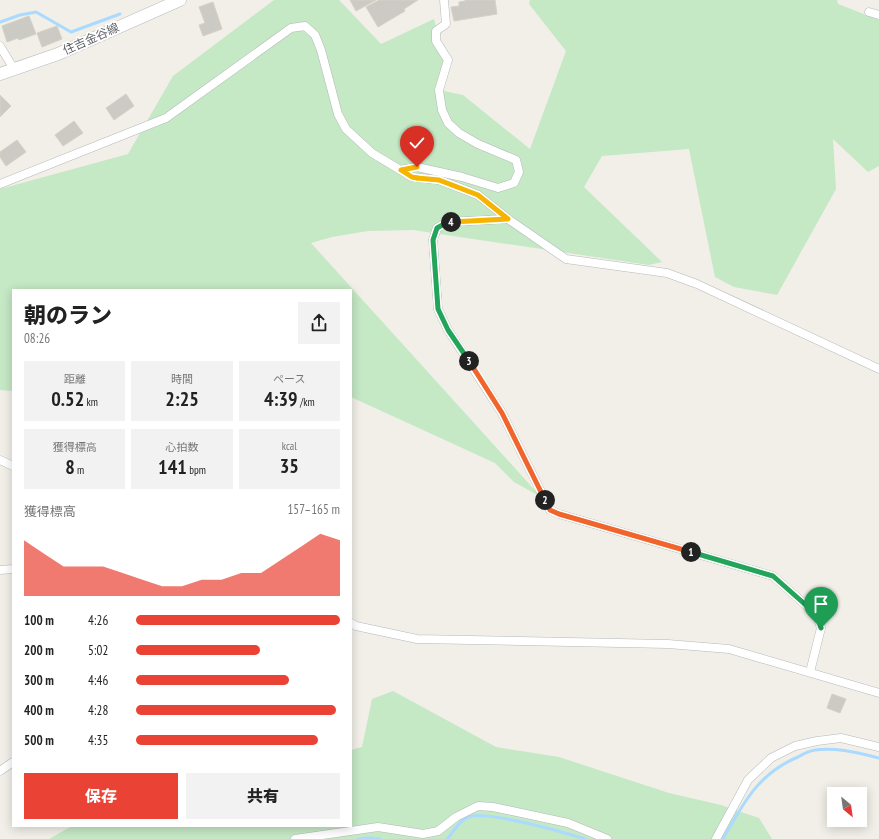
<!DOCTYPE html>
<html lang="ja">
<meta charset="utf-8">
<style>
:root{--surface:#fff;--page:#f2f2f2;--text:#222;--muted:#767676;--accent:#ea4335}
body{margin:0;font-family:"PT Sans Narrow","Noto Sans JP",sans-serif;background:var(--page);color:var(--text);height:100vh;display:flex;flex-direction:column;font-size:15px;white-space:nowrap}
*{box-sizing:border-box;margin:0}
p{font-size:13px;color:var(--muted)}
.icon{flex:none;width:22px;height:22px;fill:none;stroke:currentColor;stroke-width:2;stroke-linecap:round;stroke-linejoin:round}
.map{position:relative;flex:1;overflow:hidden}
.details{position:absolute;left:12px;top:289px;width:340px;height:538px;display:flex;flex-direction:column;background:var(--surface);border-radius:0px;box-shadow:0 2px 10px #0003}
.details>*{flex:none}
.needle{width:26px;rotate:151deg}
.tools{position:absolute;left:827px;top:787px;display:grid;gap:8px}
.tools a{display:grid;place-items:center;width:40px;height:40px;border-radius:0px;background:var(--surface);box-shadow:0 2px 10px #0003;font-size:20px}
.pin{position:absolute;display:grid;place-items:center;width:34px;height:34px;color:#fff;margin:-41px -17px;border-radius:50% 50% 50% 0;rotate:-45deg;box-shadow:0 0 4px #0007}
.pin .icon{rotate:45deg}
.km{position:absolute;width:20px;height:20px;margin:-10px;border-radius:50%;background:#222;color:#fff;font-size:11px;line-height:20px;text-align:center}
.round{display:grid;place-items:center;flex:none;width:42px;height:42px;border-radius:0px;background:var(--page)}
.head{display:flex;align-items:center;justify-content:space-between;height:68px;padding:0 12px}
h1{font-size:22px;font-weight:800;line-height:30px}
.stats{display:grid;grid-template-columns:repeat(3,1fr);gap:6px;height:68px;padding:4px 12px}
.stats div{display:grid;align-content:center;border-radius:0px;background:var(--page);text-align:center}
.stats b{font-size:20px;font-weight:800}
.stats small{font-size:11px;font-weight:400}
.stats p{font-size:11px}
.chart{height:112px;padding:8px 12px}
.chart p{display:flex;justify-content:space-between}
.chart svg{width:100%;height:72px;margin-top:4px;fill:var(--accent);opacity:.7}
.cta{display:flex;gap:8px;margin-top:auto;padding:8px 12px}
.cta a{flex:1;height:46px;border-radius:0px;background:var(--accent);color:#fff;font-size:16px;font-weight:800;line-height:46px;text-align:center}
.cta a+a{background:var(--page);color:var(--text)}
ul{padding:0 12px;list-style:none;font-size:13px}
li{display:grid;grid-template-columns:64px 48px 1fr;align-items:center;height:30px}
li i{height:10px;border-radius:5px;background:var(--accent)}
.map>svg:first-child{display:block}
.green{fill:#c5e8c5}
.lines{fill:none;stroke-linecap:round;stroke-linejoin:round}
.stream{stroke:#aadaff;stroke-width:3}
.building{fill:#cccac5;stroke:#d6d1c6}
.minor-casing{stroke:#b5b8bc;stroke-width:9}
.secondary-casing{stroke:#b6babf;stroke-width:13}
.minor{stroke:#fff;stroke-width:8}
.secondary{stroke:#fff;stroke-width:12}
.split-1-casing{stroke:#fff;stroke-width:8}
.split-2-casing{stroke:#fff;stroke-width:8}
.split-3-casing{stroke:#fff;stroke-width:8}
.split-4-casing{stroke:#fff;stroke-width:8}
.split-5-casing{stroke:#fff;stroke-width:8}
.split-6-casing{stroke:#fff;stroke-width:8}
.split-1{stroke:#22a559;stroke-width:5}
.split-2{stroke:#f0652b;stroke-width:5}
.split-3{stroke:#f0652b;stroke-width:5}
.split-4{stroke:#22a559;stroke-width:5}
.split-5{stroke:#f5b400;stroke-width:5}
.split-6{stroke:#f5b400;stroke-width:5}
.labels{text-anchor:middle;stroke-width:3.5;stroke-linejoin:round;paint-order:stroke}
.street-label{font-size:12px;fill:#5f6368;stroke:#fff}
</style>
<div class="map">
<svg width="879" height="839" viewBox="0 0 879 839">
<rect width="100%" height="100%" fill="#f1efe8"/>
<g class="green">
<path d="M274,0H339L381,44L434,19L444,55L439,90L463,95L530,149L566,51L529,4L530,0H837L838,4L879,20V166L868,172L833,139L836,189L777,295L734,287L715,277L689,149L602,156L584,187L662,262L649,265L413,230L368,231L332,237L311,243L541,497L514,482L495,463L351,397V290H13V391L0,390V189L128,154L173,76Z"/>
<path d="M393,691L496,747L559,757L669,793L721,805L759,818L772,839H49L72,826H351V750L362,747L372,699Z"/>
</g>
<g class="lines">
<g class="stream">
<path d="M0,22L20,15L36,12L71,32L120,14"/>
<path d="M358,839L368,838L380,839"/>
<path d="M447,839C454,832 458,821 468,817C487,810 563,832 585,839"/>
<path d="M723,839C743,803 759,773 798,757C803,754 809,751 815,750C836,747 858,753 879,758"/>
</g>
</g>
<g class="building">
<path d="M350,0H376L356,11Z"/>
<path d="M379,0H418L404,9L405,11L378,27L366,7Z"/>
<path d="M465,0H495L497,14L454,21L451,7L459,6V2L465,1Z"/>
<path d="M213,2L222,29L203,36L199,25L205,23L199,7Z"/>
<path d="M29,16L36,34L19,40L18,38L7,42L2,26Z"/>
<path d="M57,26L62,39L42,47L37,33Z"/>
<path d="M126,94L134,106L114,120L106,108Z"/>
<path d="M0,95L11,106L0,117Z"/>
<path d="M74,121L83,133L63,146L55,135Z"/>
<path d="M17,140L26,152L6,166L0,157V152Z"/>
<path d="M832,694L846,699L840,713L827,708Z"/>
</g>
<g class="lines">
<defs>
<g id="minor">
<path d="M869,12L879,15"/>
<path d="M0,46L14,69"/>
<path d="M401,170L417,167L462,177L498,188L514,183L519,172L516,160L478,144L459,133L448,123L442,110L439,90L448,60L436,41V31L446,24L444,0"/>
<path d="M0,184L166,118L291,28L305,26L315,35L321,50L338,114L346,129L372,153L412,177L439,180L478,195L508,219L566,259L667,273L697,284L879,369"/>
<path d="M508,219L448,222L437,228L433,240L438,309L448,330L502,413L550,510L559,514L773,576L817,615L821,628L810,672"/>
<path d="M0,460L13,466"/>
<path d="M0,570L13,569"/>
<path d="M351,623L356,626L417,639L668,644L729,649L879,693"/>
<path d="M0,771L13,762"/>
<path d="M295,839L378,827L423,834L438,831L456,817L478,806L493,807L568,823L607,839"/>
<path d="M716,839L748,780L771,758L795,746L817,741L841,738L879,747"/>
</g>
<path id="secondary" d="M0,74L58,54L180,0"/>
</defs>
<use href="#minor" class="minor-casing"/>
<use href="#secondary" class="secondary-casing"/>
<use href="#minor" class="minor"/>
<use href="#secondary" class="secondary"/>
</g>
<g class="lines">
<defs>
<path id="split-1" d="M691,552L773,576L817,615L821,628"/>
<path id="split-2" d="M545,500L550,510L559,514L691,552"/>
<path id="split-3" d="M469,361L502,413L545,500"/>
<path id="split-4" d="M451,222H448L437,228L433,240L438,309L448,330L469,361"/>
<path id="split-5" d="M417,178L439,180L478,195L508,219L451,222"/>
<path id="split-6" d="M417,178L412,177L401,170L417,167"/>
</defs>
<use href="#split-1" class="split-1-casing"/>
<use href="#split-2" class="split-2-casing"/>
<use href="#split-3" class="split-3-casing"/>
<use href="#split-4" class="split-4-casing"/>
<use href="#split-5" class="split-5-casing"/>
<use href="#split-6" class="split-6-casing"/>
<use href="#split-1" class="split-1"/>
<use href="#split-2" class="split-2"/>
<use href="#split-3" class="split-3"/>
<use href="#split-4" class="split-4"/>
<use href="#split-5" class="split-5"/>
<use href="#split-6" class="split-6"/>
</g>
<g class="labels">
<g class="street-label">
<text transform="translate(91 39) rotate(-24)" y="4">住吉金谷線</text>
</g>
</g>
</svg>
<div class="tools">
<a><svg class="needle" viewBox="-14 -14 28 28"><path d="M0-13l5 13h-10z" fill="#e53935"/><path d="M0 13l5-13h-10z" fill="#767676"/></svg></a>
</div>
<div class="pin" style="left:821px;top:628px;background:#1e9e55"><svg class="icon" aria-label="arrive" viewBox="0 0 24 24"><path d="M6 21V4h12l-3 4 3 4H6"/></svg></div>
<div class="pin" style="left:417px;top:167px;background:#d93025"><svg class="icon" aria-label="check" viewBox="0 0 24 24"><path d="M5 12l5 5 9-10"/></svg></div>
<b class="km" style="left:691px;top:552px">1</b>
<b class="km" style="left:545px;top:500px">2</b>
<b class="km" style="left:469px;top:361px">3</b>
<b class="km" style="left:451px;top:222px">4</b>
<section class="details">
<div class="head"><div><h1>朝のラン</h1><p>08:26</p></div><a class="round"><svg class="icon" aria-label="share" viewBox="0 0 24 24"><path d="M12 15V3M7 8l5-5 5 5M5 13v7h14v-7"/></svg></a></div>
<div class="stats">
<div><p>距離</p><b>0.52<small> km</small></b></div>
<div><p>時間</p><b>2:25</b></div>
<div><p>ペース</p><b>4:39<small> /km</small></b></div>
</div>
<div class="stats">
<div><p>獲得標高</p><b>8<small> m</small></b></div>
<div><p>心拍数</p><b>141<small> bpm</small></b></div>
<div><p>kcal</p><b>35</b></div>
</div>
<div class="chart"><p><span>獲得標高</span>157–165 m</p>
<svg viewBox="0 0 160 44" preserveAspectRatio="none"><path d="M0 44V10L10 18L20 26L30 26L40 26L50 30L60 34L70 38L80 38L90 34L100 34L110 30L120 30L130 22L140 14L150 6L160 10V44z"/></svg>
</div>
<ul>
<li><b>100 m</b>4:26<i style="width:100%"></i></li>
<li><b>200 m</b>5:02<i style="width:61%"></i></li>
<li><b>300 m</b>4:46<i style="width:75%"></i></li>
<li><b>400 m</b>4:28<i style="width:98%"></i></li>
<li><b>500 m</b>4:35<i style="width:89%"></i></li>
</ul>
<div class="cta"><a>保存</a><a>共有</a></div>
</section>
</div>
